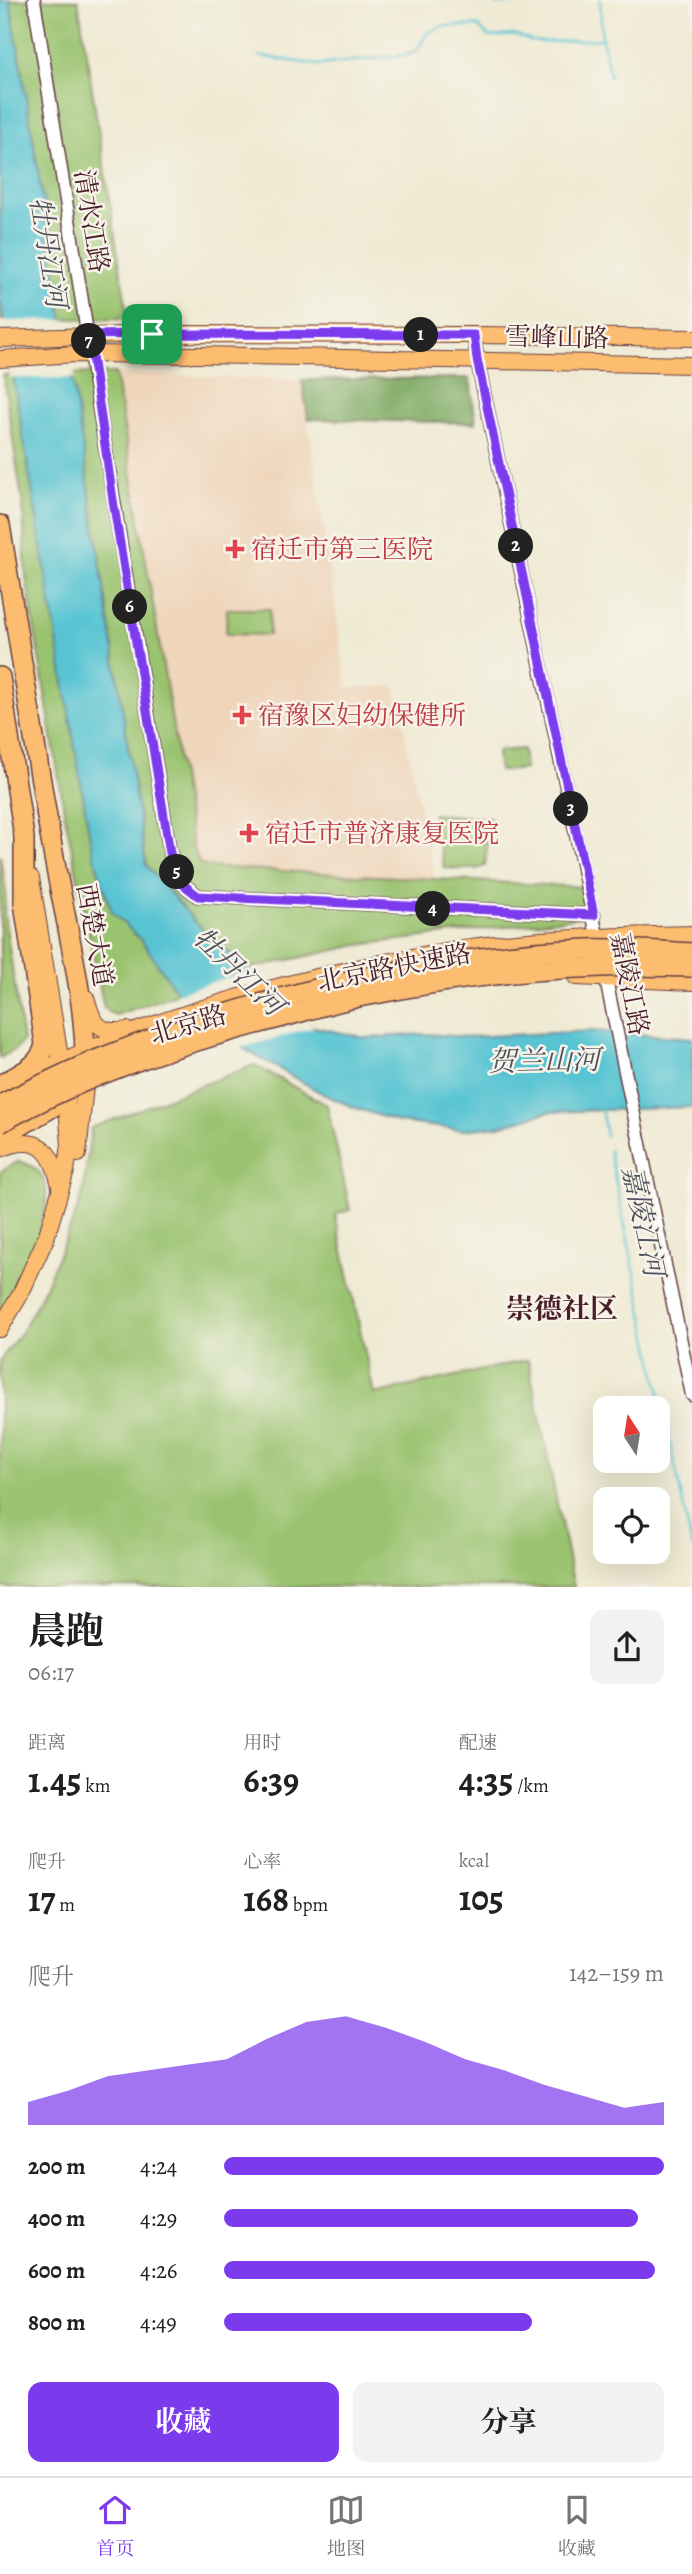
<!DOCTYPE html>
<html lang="zh">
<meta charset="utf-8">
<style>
:root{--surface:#fff;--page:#f2f2f2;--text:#202124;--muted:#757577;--line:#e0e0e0;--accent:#7c3aed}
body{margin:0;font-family:Alegreya,"Noto Serif SC",serif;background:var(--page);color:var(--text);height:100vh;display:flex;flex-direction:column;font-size:26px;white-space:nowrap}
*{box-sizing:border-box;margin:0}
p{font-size:23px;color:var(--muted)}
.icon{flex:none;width:38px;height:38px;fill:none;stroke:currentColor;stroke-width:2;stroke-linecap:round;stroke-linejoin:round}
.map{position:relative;height:1587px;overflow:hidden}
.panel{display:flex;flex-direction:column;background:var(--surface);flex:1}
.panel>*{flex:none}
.needle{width:46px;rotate:348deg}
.tools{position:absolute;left:593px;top:1396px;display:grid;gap:14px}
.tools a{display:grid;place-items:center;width:77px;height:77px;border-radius:14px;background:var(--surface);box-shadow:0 7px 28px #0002;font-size:35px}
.pin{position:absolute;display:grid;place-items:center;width:60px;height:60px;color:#fff;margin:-30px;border-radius:14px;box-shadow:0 4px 10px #0006}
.km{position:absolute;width:35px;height:35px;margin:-18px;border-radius:50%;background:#222;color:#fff;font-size:19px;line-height:35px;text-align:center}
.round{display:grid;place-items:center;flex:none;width:74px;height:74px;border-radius:14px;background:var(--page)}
.overview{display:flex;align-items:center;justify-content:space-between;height:119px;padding:0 28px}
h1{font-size:38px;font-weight:700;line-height:52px}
.figures{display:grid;grid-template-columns:repeat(3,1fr);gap:10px;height:119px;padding:7px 28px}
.figures div{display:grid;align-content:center}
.figures b{font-size:35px;font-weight:700}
.figures small{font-size:19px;font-weight:400}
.figures p{font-size:19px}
.chart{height:196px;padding:14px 28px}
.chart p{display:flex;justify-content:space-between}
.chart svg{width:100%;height:126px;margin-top:7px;fill:var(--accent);opacity:.7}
.button{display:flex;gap:14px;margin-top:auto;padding:14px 28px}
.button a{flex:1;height:80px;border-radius:14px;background:var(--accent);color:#fff;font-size:28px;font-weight:700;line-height:80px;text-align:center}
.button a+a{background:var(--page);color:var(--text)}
ul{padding:0 28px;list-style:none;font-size:23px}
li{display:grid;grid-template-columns:112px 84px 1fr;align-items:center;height:52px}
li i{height:18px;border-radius:9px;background:var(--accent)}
.tabs{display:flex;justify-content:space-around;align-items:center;height:98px;border-top:2px solid var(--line);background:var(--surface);font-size:19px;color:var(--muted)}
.tabs a{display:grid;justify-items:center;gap:4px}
.tabs .on{color:var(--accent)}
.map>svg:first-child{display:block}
.built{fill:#efd6bb}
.green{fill:#9ac370;stroke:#72714e;stroke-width:2}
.forest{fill:#7ba962;stroke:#626446;stroke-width:2}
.water{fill:#59c4d3;stroke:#52727f;stroke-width:2}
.pier{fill:#efead3}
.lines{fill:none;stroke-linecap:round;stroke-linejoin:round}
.stream{stroke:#59c4d3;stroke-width:2.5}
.minor-casing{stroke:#633d44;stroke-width:15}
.major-casing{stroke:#633d44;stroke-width:18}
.highway-casing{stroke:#633d44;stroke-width:22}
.minor{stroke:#fff;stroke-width:12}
.major{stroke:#fcbd6f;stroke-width:16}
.highway{stroke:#fcbd6f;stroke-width:19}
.highway-bridge-casing{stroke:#633d44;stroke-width:22;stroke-linecap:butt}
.highway-bridge{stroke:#fcbd6f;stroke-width:19}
.route-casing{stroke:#fff;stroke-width:14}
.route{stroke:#7c3aed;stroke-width:9}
.health-dot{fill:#e0444e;stroke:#f7f3e8;stroke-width:2.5}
.labels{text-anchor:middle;stroke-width:5;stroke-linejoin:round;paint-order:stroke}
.street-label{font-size:26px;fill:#4a1f2b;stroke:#f7f3e8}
.health-label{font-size:26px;fill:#be3a42;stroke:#f7f3e8;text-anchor:start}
.water-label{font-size:28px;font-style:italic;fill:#4e515d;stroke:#f7f3e8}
.neighbourhood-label{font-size:28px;font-weight:bold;fill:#4a1f2b;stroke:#f7f3e8}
</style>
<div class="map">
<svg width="692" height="1587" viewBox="0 0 692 1587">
<rect width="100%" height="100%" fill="#f7f3e8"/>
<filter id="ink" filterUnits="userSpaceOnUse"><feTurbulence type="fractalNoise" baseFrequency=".0143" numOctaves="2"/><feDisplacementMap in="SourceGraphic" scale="14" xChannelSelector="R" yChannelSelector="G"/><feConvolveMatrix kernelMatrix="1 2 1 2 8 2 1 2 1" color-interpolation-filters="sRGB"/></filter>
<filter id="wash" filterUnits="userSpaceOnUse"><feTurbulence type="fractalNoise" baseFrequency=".00686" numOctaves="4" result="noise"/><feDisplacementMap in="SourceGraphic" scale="28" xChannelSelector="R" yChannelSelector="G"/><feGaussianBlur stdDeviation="1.57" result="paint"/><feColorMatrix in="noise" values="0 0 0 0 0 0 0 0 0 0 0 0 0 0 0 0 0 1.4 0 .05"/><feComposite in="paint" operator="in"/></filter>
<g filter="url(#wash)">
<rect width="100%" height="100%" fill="#efead3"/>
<path class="built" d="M115,373L302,380L347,687L395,686L435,879L208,867L200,864L193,849Z"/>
<g class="green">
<path d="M0,0H78L128,318L0,320Z"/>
<path d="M115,373L193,849L200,864L208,867L583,887L587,906L580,917L359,945L251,968L116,1015L108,1012L104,1008L65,816L26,577L23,506L3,375Z"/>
<path d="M227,609H270L269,635L226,634Z"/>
<path d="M523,749L525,769L499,771L497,751Z"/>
<path d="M433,814L490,818L485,866L476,869L444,868Z"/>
<path d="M0,855L6,893L4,914L23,1041L16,1049L0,1058Z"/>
<path d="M254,1065L327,1105L350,1210L335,1214L374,1394L528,1360L574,1587H0V1361L25,1326L42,1294L73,1221L83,1193L91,1128Z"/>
<path d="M19,1161C28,1164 36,1167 41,1175C62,1206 14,1289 0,1319V1172Z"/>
</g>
<path class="forest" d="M467,378L470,380L476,423L308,419L302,380Z"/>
<path class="water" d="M0,0H10L74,389L146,865L196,923L241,963L283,1005L314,1027L366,1038L424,1034L468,1037L594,1031L692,1038V1107L548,1112L499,1126L463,1130L398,1122L353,1107L325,1095L239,1046L181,998L142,941L112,912L92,850L0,298Z"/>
<g class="pier">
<path d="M66,320L75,378H10L2,321Z"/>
<path d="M253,970L286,1002L314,1027L237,1049L174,994Z"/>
</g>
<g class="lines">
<g class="stream">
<path d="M496,0L497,4L551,0"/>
<path d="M600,0L602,39L610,77"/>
<path d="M259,56L319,65L406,55C420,51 420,45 427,33L443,26H478L489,37L516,35L531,41L546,42L602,39"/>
<path d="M601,1108L606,1136"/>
<path d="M609,1150L692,1547"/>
</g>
</g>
</g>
<g filter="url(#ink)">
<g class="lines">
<defs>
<g id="minor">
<path d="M34,0L170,853L180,882L198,896L594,915"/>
<path d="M474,335L477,359L599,945"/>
<path d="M604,970L692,1395"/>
</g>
<g id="major">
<path d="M0,339L152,334L474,335L692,338"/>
<path d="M0,359L75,354L198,355L692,365"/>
<path d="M576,977L692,982"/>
<path d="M86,998C93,1023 99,1035 127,1030"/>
<path d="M20,1081C130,1026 250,990 371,965C413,957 454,948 496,944C561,937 627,936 692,934"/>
<path d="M0,1149C38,1133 52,1149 60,1186"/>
<path d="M78,1154L85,1086"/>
<path d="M0,1329L20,1295L46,1238L66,1171L70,1145L66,1094L31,878"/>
</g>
<g id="highway">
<path d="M0,525C18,634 34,744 53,852C66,927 88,1003 85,1079"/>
<path d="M0,677L24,837V903L45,1044C41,1067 18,1074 0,1085"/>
<path d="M0,1138L66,1099"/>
</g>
</defs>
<use href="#minor" class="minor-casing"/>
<use href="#major" class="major-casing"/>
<use href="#highway" class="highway-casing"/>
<use href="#minor" class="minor"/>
<use href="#major" class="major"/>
<use href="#highway" class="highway"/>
<defs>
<g id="highway-bridge">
<path d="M0,1105C32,1089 64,1073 96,1060C252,998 418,956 586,949C621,948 657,951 692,953"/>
<path d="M0,1123C88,1073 185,1042 283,1017C312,1009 341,1000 370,995C476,973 584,963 692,967"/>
</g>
</defs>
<use href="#highway-bridge" class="highway-bridge-casing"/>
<use href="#highway-bridge" class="highway-bridge"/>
</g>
</g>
<g class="lines" filter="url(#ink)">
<defs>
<path id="route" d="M152,334L474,335L477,359L594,915L198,896L180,882L170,853L113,500L89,335Z"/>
</defs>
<use href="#route" class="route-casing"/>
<use href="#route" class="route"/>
</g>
<g class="health-dot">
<path d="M231.5 538.5h7v7h7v7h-7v7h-7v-7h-7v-7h7z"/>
<path d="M238.5 704.5h7v7h7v7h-7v7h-7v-7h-7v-7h7z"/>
<path d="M245.5 822.5h7v7h7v7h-7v7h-7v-7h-7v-7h7z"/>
</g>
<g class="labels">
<g class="street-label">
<text transform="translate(92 221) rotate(81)" y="9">清水江路</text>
<text transform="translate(557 337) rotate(1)" y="9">雪峰山路</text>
<text transform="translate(95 935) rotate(80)" y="9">西楚大道</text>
<text transform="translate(394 967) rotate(-11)" y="9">北京路快速路</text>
<text transform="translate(630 984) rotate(79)" y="9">嘉陵江路</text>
<text transform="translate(188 1024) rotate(-16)" y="9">北京路</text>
</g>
<g class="health-label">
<text x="251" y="558">宿迁市第三医院</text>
<text x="258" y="724">宿豫区妇幼保健所</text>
<text x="265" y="842">宿迁市普济康复医院</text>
</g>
<g class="water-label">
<text transform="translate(49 252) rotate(81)" y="10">牡丹江河</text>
<text transform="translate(239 971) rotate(44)" y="10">牡丹江河</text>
<text transform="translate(544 1060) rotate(-1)" y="10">贺兰山河</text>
<text transform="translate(644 1221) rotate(78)" y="10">嘉陵江河</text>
</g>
<g class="neighbourhood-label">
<text x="562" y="1318">崇德社区</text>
</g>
</g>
</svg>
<div class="tools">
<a><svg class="needle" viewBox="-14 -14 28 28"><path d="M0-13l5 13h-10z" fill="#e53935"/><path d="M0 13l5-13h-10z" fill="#757577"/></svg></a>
<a><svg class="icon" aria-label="locate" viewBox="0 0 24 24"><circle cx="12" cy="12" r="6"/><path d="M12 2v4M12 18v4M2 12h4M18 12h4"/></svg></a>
</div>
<div class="pin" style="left:152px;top:334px;background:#1e9e55"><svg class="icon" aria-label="arrive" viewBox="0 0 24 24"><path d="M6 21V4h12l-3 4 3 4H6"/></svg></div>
<b class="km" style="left:421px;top:335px">1</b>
<b class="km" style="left:516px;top:546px">2</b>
<b class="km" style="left:571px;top:809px">3</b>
<b class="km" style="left:433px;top:909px">4</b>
<b class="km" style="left:177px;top:872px">5</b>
<b class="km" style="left:130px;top:607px">6</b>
<b class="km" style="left:89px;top:341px">7</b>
</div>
<section class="panel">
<div class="overview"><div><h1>晨跑</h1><p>06:17</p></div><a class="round"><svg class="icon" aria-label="share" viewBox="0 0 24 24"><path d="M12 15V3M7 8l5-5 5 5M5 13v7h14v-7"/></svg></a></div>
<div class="figures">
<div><p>距离</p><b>1.45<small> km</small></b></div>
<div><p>用时</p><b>6:39</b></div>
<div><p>配速</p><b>4:35<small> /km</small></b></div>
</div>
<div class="figures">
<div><p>爬升</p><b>17<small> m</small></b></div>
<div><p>心率</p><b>168<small> bpm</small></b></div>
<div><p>kcal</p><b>105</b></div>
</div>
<div class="chart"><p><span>爬升</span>142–159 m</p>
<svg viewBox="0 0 160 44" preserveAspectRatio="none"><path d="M0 44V36L10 32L20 27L30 25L40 23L50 21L60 14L70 8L80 6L90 10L100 15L110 21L120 25L130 30L140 34L150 38L160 36V44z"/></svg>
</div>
<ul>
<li><b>200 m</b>4:24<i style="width:100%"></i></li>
<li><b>400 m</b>4:29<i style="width:94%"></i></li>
<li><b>600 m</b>4:26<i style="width:98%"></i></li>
<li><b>800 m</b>4:49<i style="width:70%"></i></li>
</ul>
<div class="button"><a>收藏</a><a>分享</a></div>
</section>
<nav class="tabs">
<a class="on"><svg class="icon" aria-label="home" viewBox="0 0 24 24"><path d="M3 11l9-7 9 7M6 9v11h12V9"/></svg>首页</a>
<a><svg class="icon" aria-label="map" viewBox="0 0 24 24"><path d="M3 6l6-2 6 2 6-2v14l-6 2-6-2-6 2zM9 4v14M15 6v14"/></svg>地图</a>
<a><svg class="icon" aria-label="saved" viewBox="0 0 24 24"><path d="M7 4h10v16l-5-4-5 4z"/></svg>收藏</a>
</nav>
